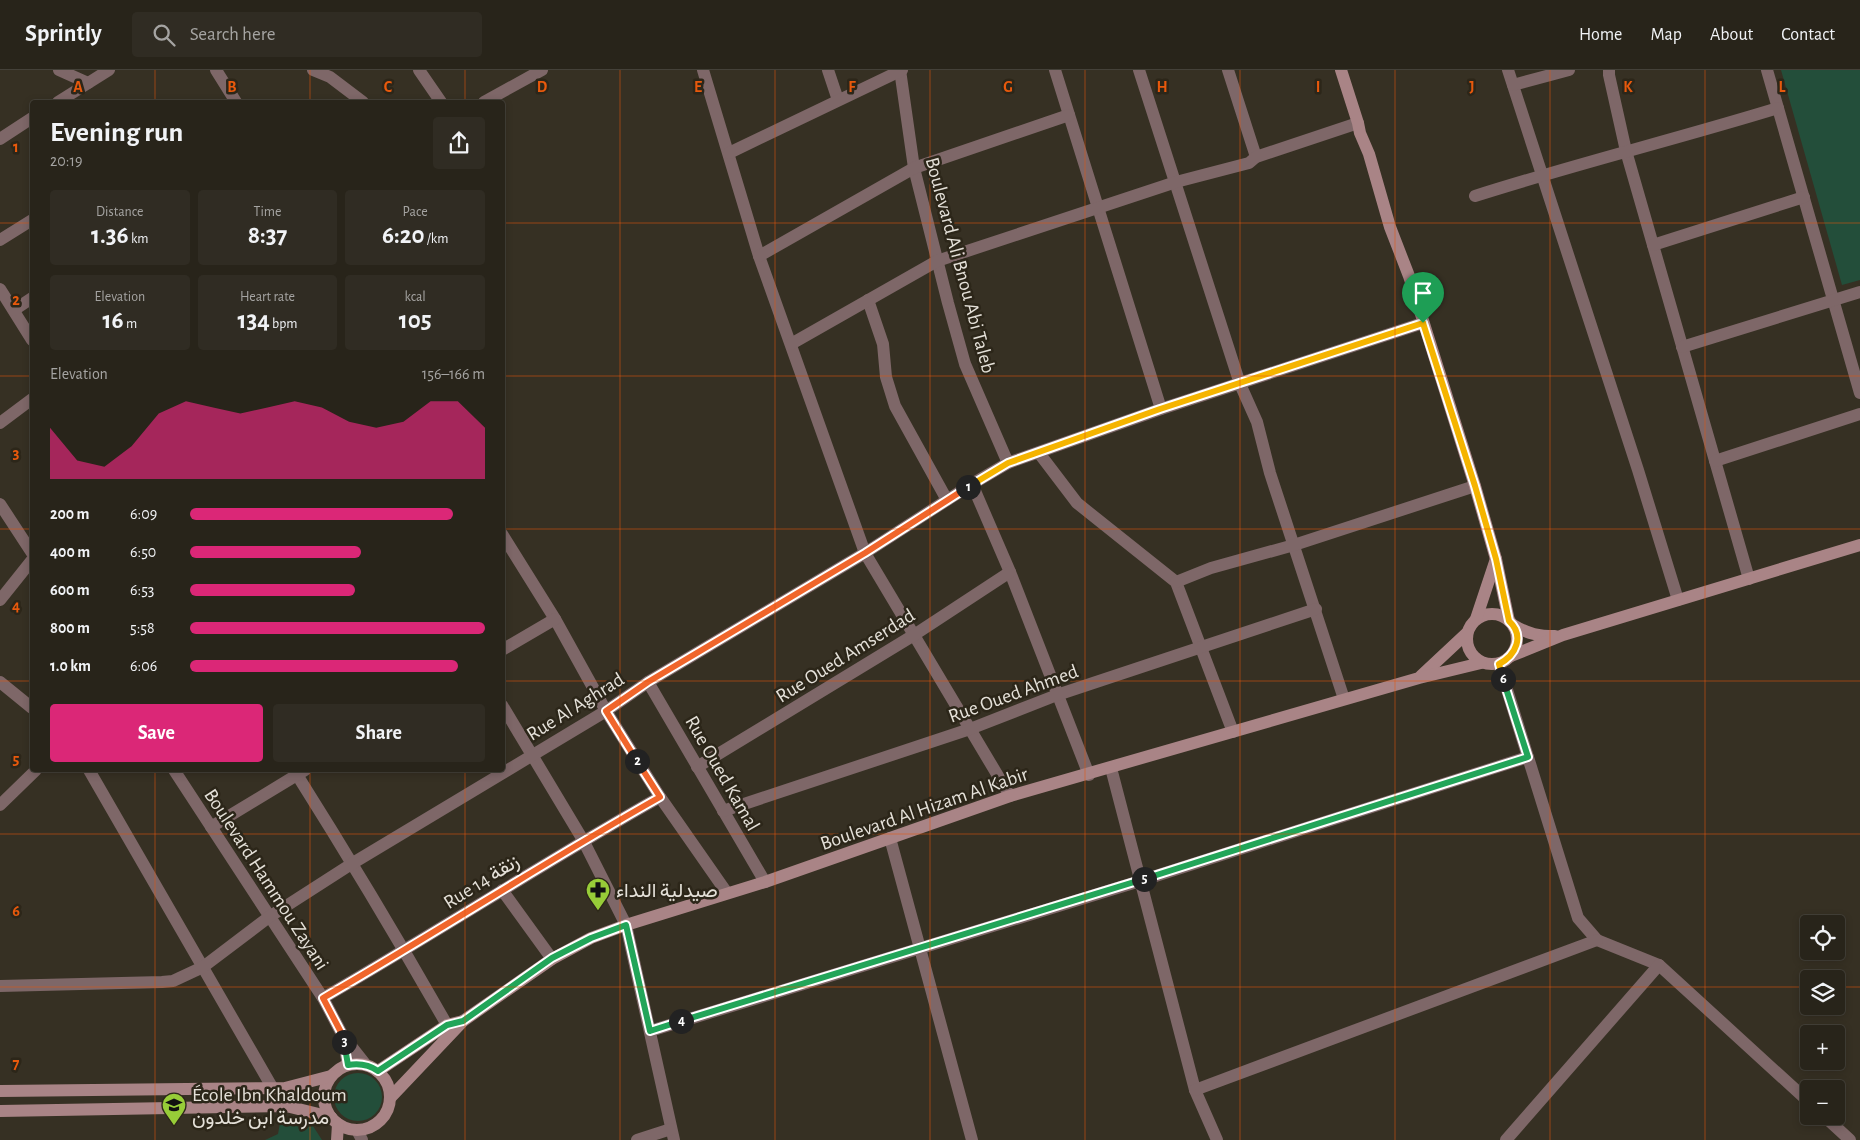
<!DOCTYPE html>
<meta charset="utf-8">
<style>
:root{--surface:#28241a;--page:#302c23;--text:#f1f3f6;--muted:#a5a4a2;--line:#444139;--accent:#db2777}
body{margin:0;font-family:"Alegreya Sans",Vazirmatn,sans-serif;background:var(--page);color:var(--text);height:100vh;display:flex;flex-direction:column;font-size:19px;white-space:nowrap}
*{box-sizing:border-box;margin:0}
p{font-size:16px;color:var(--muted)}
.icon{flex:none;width:28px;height:28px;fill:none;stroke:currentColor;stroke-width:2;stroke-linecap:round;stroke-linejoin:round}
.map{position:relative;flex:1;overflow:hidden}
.drawer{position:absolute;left:30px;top:30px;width:475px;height:672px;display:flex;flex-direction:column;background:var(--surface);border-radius:5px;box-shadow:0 2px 8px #0003,0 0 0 1px var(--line)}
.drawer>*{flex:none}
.fabs{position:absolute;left:1800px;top:845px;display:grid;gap:10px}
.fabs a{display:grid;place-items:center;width:45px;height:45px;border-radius:5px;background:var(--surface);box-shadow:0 2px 8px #0003,0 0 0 1px var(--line);font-size:25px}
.pin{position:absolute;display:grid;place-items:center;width:42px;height:42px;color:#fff;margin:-51px -21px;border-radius:50% 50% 50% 0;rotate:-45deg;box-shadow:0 0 5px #0007}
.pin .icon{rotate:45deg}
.km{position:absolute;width:25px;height:25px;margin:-12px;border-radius:50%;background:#222;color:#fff;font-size:14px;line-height:25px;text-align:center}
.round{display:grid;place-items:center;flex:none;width:52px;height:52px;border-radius:5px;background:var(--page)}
.head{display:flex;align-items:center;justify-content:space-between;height:85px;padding:0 20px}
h1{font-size:28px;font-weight:700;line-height:38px}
.figures{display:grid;grid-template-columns:repeat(3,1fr);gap:8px;height:85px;padding:5px 20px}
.figures div{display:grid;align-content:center;border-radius:5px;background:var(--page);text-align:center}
.figures b{font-size:25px;font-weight:700}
.figures small{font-size:14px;font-weight:400}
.figures p{font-size:14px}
.chart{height:140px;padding:10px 20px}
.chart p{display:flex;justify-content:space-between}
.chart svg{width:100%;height:90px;margin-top:5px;fill:var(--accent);opacity:.7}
.action{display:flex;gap:10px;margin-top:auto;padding:10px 20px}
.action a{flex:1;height:58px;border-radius:5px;background:var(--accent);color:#fff;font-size:20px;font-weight:700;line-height:58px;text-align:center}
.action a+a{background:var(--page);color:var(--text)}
ul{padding:0 20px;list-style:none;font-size:16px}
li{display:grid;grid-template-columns:80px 60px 1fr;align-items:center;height:38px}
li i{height:12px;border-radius:6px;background:var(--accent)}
header{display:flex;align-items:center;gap:30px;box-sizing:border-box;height:70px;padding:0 25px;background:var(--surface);border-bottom:1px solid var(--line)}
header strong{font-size:24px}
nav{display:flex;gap:28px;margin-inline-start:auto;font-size:18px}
.search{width:350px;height:45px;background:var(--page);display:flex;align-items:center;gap:12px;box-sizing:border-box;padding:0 18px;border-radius:5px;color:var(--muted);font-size:19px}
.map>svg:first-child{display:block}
.green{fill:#234e3a}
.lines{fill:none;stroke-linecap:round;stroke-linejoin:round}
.street{stroke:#7e6768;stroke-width:12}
.secondary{stroke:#a98486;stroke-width:12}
.split-1-casing{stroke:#fff;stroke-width:10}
.split-2-casing{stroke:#fff;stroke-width:10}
.split-3-casing{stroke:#fff;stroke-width:10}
.split-4-casing{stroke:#fff;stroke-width:10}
.split-5-casing{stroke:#fff;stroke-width:10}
.split-6-casing{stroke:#fff;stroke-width:10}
.split-7-casing{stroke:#fff;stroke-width:10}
.split-1{stroke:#f5b400;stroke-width:6}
.split-2{stroke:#f0652b;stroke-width:6}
.split-3{stroke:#f0652b;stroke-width:6}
.split-4{stroke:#22a559;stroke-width:6}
.split-5{stroke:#22a559;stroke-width:6}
.split-6{stroke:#22a559;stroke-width:6}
.split-7{stroke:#f5b400;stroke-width:6}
.grid{fill:none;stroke:#e8590c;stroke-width:1;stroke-opacity:0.55}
.labels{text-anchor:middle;stroke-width:5;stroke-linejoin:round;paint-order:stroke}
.street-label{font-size:20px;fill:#e5e1d9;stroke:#2c2619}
.poi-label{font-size:20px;fill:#e5e1d9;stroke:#2c2619;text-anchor:start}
.grid-label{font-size:16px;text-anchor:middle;font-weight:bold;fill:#e8590c;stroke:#2c2619;stroke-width:5;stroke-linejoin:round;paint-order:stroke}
</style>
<header>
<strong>Sprintly</strong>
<div class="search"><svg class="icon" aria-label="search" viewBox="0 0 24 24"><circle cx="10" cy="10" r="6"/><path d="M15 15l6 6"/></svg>Search here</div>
<nav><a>Home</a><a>Map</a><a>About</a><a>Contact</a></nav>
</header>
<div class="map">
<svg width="1860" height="1070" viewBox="0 0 1860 1070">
<rect width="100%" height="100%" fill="#363023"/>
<g class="green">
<path d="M1781,0H1860V210L1842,215Z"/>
<circle cx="358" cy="1027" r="24"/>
<path d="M281,1047L311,1053L322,1070H265L278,1064Z"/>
</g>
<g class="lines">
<g class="street">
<path d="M59,0L88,13"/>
<path d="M216,0L236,32"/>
<path d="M313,0L330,7L363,32"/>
<path d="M419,0L441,32"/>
<path d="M703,0L759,186L865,483L1010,726"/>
<path d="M828,0L838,30"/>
<path d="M900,0L914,98L948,233L965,294L1008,393"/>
<path d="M1055,0L1161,339"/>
<path d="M1139,0L1240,314L1257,352L1270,403L1344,629"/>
<path d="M1228,0L1256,87"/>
<path d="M1508,0L1638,400L1678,530"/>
<path d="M1609,0V5L1626,81L1749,509"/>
<path d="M1767,0L1860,323"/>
<path d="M1513,15L1569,0"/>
<path d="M58,32L109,0"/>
<path d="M484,32L542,0"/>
<path d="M0,69L32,48"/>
<path d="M729,83L902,0"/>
<path d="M1475,126C1575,94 1677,69 1778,38"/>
<path d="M0,170L32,150"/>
<path d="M1653,175L1804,127"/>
<path d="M759,186L914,98L1069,45"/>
<path d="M0,219L32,270"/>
<path d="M868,230L883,274L886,307L895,336L947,430"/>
<path d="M14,240L32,228"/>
<path d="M791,274L937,191L1176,112L1249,93L1256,87L1358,53"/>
<path d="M1682,277L1860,222"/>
<path d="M0,353L32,329"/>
<path d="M1039,383L1077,433L1176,512L1233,662"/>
<path d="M1715,391L1860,344"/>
<path d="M972,414L1010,502L1089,705"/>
<path d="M0,434L32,483"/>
<path d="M502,464L555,549L606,641L660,727L727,823"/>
<path d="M1176,512L1211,498L1294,475L1475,416"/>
<path d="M0,530L32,490"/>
<path d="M502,580L555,549"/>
<path d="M1499,594L1578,848L1597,870L1659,895L1809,1032"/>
<path d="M0,612L32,638"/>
<path d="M648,612L765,812"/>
<path d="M502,635L583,770L626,855L674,1070"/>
<path d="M697,697L914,565L1010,502"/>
<path d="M1111,698L1195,1020L1217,1070"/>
<path d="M89,700L272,1017"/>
<path d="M174,700L323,928L343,966L366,995"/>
<path d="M294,700C347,784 398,869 447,955V965"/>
<path d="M0,735L36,700"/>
<path d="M723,741L970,659L1057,625L1316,539"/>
<path d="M211,757L305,700"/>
<path d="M890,768L972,1070"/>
<path d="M502,820L552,889"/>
<path d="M0,916L162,912L173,911L203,897L269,847L353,793L606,641L648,612L865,483L972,414L1008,393L1161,339L1423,253"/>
<path d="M323,928C436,863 546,791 660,727"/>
<path d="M650,961L1140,811L1528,687"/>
<path d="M343,968L348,995"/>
<path d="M1195,1020L1597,870"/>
<path d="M1824,1046L1850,1070"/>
<path d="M357,1060L362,1070"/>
<path d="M637,1070L671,1059"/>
<path d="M1506,1070L1659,895"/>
</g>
<g class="secondary">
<path d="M1341,0L1358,53L1360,63L1369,84L1390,157L1409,206L1475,416L1496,489L1509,551"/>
<circle cx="1492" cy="569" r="25"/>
<path d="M1476,549L1496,489"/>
<path d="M1515,556C1528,564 1539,566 1555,566"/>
<path d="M1511,586L1563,565L1860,475"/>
<path d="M1421,606L1467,563"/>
<circle cx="357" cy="1027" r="33"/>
<path d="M378,1001L447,955L463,951"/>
<path d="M0,1021L285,1018L331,1006"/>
<path d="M390,1028L463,951L552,889L591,868L626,855L765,812L1010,726L1419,608L1481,593"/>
<path d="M0,1041L286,1036L331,1047"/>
<path d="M337,1070L338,1054"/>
</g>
</g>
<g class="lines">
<defs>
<path id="split-1" d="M968,417L1008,393L1160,339L1423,253"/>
<path id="split-2" d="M637,691L606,641L648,612L865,483L968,417"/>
<path id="split-3" d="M344,972L343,966L323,928C436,863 546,791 660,727L637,691"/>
<path id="split-4" d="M344,972L348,995C359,993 368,994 378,1001L447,955L463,951L552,888L591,868L626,855L650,961L681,951"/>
<path id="split-5" d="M681,951L1144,809"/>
<path id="split-6" d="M1144,809L1528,687L1503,609"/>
<path id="split-7" d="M1423,253L1475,416L1496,489L1509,551C1525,566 1516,585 1499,594L1503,609"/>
</defs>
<use href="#split-1" class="split-1-casing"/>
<use href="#split-2" class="split-2-casing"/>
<use href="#split-3" class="split-3-casing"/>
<use href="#split-4" class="split-4-casing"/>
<use href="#split-5" class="split-5-casing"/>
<use href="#split-6" class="split-6-casing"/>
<use href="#split-7" class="split-7-casing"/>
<use href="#split-1" class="split-1"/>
<use href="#split-2" class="split-2"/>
<use href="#split-3" class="split-3"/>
<use href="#split-4" class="split-4"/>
<use href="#split-5" class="split-5"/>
<use href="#split-6" class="split-6"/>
<use href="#split-7" class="split-7"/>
</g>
<path class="grid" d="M155,0V32M310,0V32M465,0V32M620,0V1070M775,0V1070M930,0V1070M1085,0V1070M1240,0V1070M1395,0V1070M1550,0V1070M1705,0V1070M0,153H32M502,153H1860M0,306H32M502,306H1860M0,459H32M502,459H1860M0,611H32M502,611H1860M155,700V1070M310,700V1070M465,700V1070M0,764H1860M0,917H1809M1836,917H1860"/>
<defs>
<symbol id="pharmacy-pin" viewBox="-11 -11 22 30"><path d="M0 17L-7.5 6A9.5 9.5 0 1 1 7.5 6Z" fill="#97cc38" stroke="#2c2619"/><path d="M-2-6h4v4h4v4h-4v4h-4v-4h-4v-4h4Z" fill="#111"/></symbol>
<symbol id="school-pin" viewBox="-11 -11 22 30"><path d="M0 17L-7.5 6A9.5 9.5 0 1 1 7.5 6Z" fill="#97cc38" stroke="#2c2619"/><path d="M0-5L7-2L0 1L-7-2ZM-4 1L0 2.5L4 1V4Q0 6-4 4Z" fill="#111"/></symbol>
</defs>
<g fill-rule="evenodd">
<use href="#pharmacy-pin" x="584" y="806" width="28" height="38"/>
<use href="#school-pin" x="160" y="1021" width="28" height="38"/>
</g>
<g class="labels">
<g class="street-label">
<text transform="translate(961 195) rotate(75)" y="7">Boulevard Ali Bnou Abi Taleb</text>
<text transform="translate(845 585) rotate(-32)" y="7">Rue Oued Amserdad</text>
<text transform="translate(1013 623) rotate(-20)" y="7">Rue Oued Ahmed</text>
<text transform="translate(575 636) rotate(-32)" y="7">Rue Al Aghrad</text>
<text transform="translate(723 703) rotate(60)" y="7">Rue Oued Kamal</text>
<text transform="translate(924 738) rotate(-19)" y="7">Boulevard Al Hizam Al Kabir</text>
<text transform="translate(267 809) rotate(57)" y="7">Boulevard Hammou Zayani</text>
<text transform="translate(481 811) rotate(-32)" y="7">Rue 14 زنقة</text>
</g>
<g class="poi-label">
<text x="616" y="827">صيدلية النداء</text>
<text x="192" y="1031">École Ibn Khaldoum<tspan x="192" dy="23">مدرسة ابن خلدون</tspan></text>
</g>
</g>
<g class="grid-label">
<text x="78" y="22">A</text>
<text x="232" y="22">B</text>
<text x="388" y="22">C</text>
<text x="542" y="22">D</text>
<text x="698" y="22">E</text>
<text x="852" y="22">F</text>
<text x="1008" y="22">G</text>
<text x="1162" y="22">H</text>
<text x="1318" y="22">I</text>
<text x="1472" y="22">J</text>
<text x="1628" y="22">K</text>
<text x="1782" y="22">L</text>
<text x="16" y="82">1</text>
<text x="16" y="235">2</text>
<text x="16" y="388">3</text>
<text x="16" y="541">4</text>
<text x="16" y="694">5</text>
<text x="16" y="846">6</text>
<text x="16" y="999">7</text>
</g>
</svg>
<div class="fabs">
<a><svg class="icon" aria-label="locate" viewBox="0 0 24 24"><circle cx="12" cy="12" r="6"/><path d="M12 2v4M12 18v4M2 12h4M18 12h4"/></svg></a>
<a><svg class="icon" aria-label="layers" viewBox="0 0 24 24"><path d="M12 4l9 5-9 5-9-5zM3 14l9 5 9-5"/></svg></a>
<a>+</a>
<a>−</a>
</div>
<div class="pin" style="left:1423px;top:253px;background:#1e9e55"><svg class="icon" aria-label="arrive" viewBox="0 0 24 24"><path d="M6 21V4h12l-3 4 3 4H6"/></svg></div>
<b class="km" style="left:968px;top:417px">1</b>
<b class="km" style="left:637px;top:691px">2</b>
<b class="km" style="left:344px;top:972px">3</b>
<b class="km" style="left:681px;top:951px">4</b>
<b class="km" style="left:1144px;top:809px">5</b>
<b class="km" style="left:1503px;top:609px">6</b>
<section class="drawer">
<div class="head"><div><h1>Evening run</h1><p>20:19</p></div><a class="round"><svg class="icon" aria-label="share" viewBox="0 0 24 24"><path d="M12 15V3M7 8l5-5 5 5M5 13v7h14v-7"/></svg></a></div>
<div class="figures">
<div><p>Distance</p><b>1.36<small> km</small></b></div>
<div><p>Time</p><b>8:37</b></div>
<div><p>Pace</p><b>6:20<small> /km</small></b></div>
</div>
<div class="figures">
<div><p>Elevation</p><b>16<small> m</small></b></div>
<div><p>Heart rate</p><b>134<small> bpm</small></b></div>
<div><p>kcal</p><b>105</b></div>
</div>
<div class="chart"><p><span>Elevation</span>156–166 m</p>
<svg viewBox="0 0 160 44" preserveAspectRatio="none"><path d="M0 44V19L10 35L20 38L30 28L40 12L50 6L60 9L70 12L80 9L90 6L100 9L110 16L120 19L130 16L140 6L150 6L160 19V44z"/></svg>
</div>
<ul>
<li><b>200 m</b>6:09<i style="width:89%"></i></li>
<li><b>400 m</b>6:50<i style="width:58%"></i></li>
<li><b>600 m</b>6:53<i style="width:56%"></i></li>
<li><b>800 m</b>5:58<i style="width:100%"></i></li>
<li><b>1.0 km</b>6:06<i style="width:91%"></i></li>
</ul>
<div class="action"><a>Save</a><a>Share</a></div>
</section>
</div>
